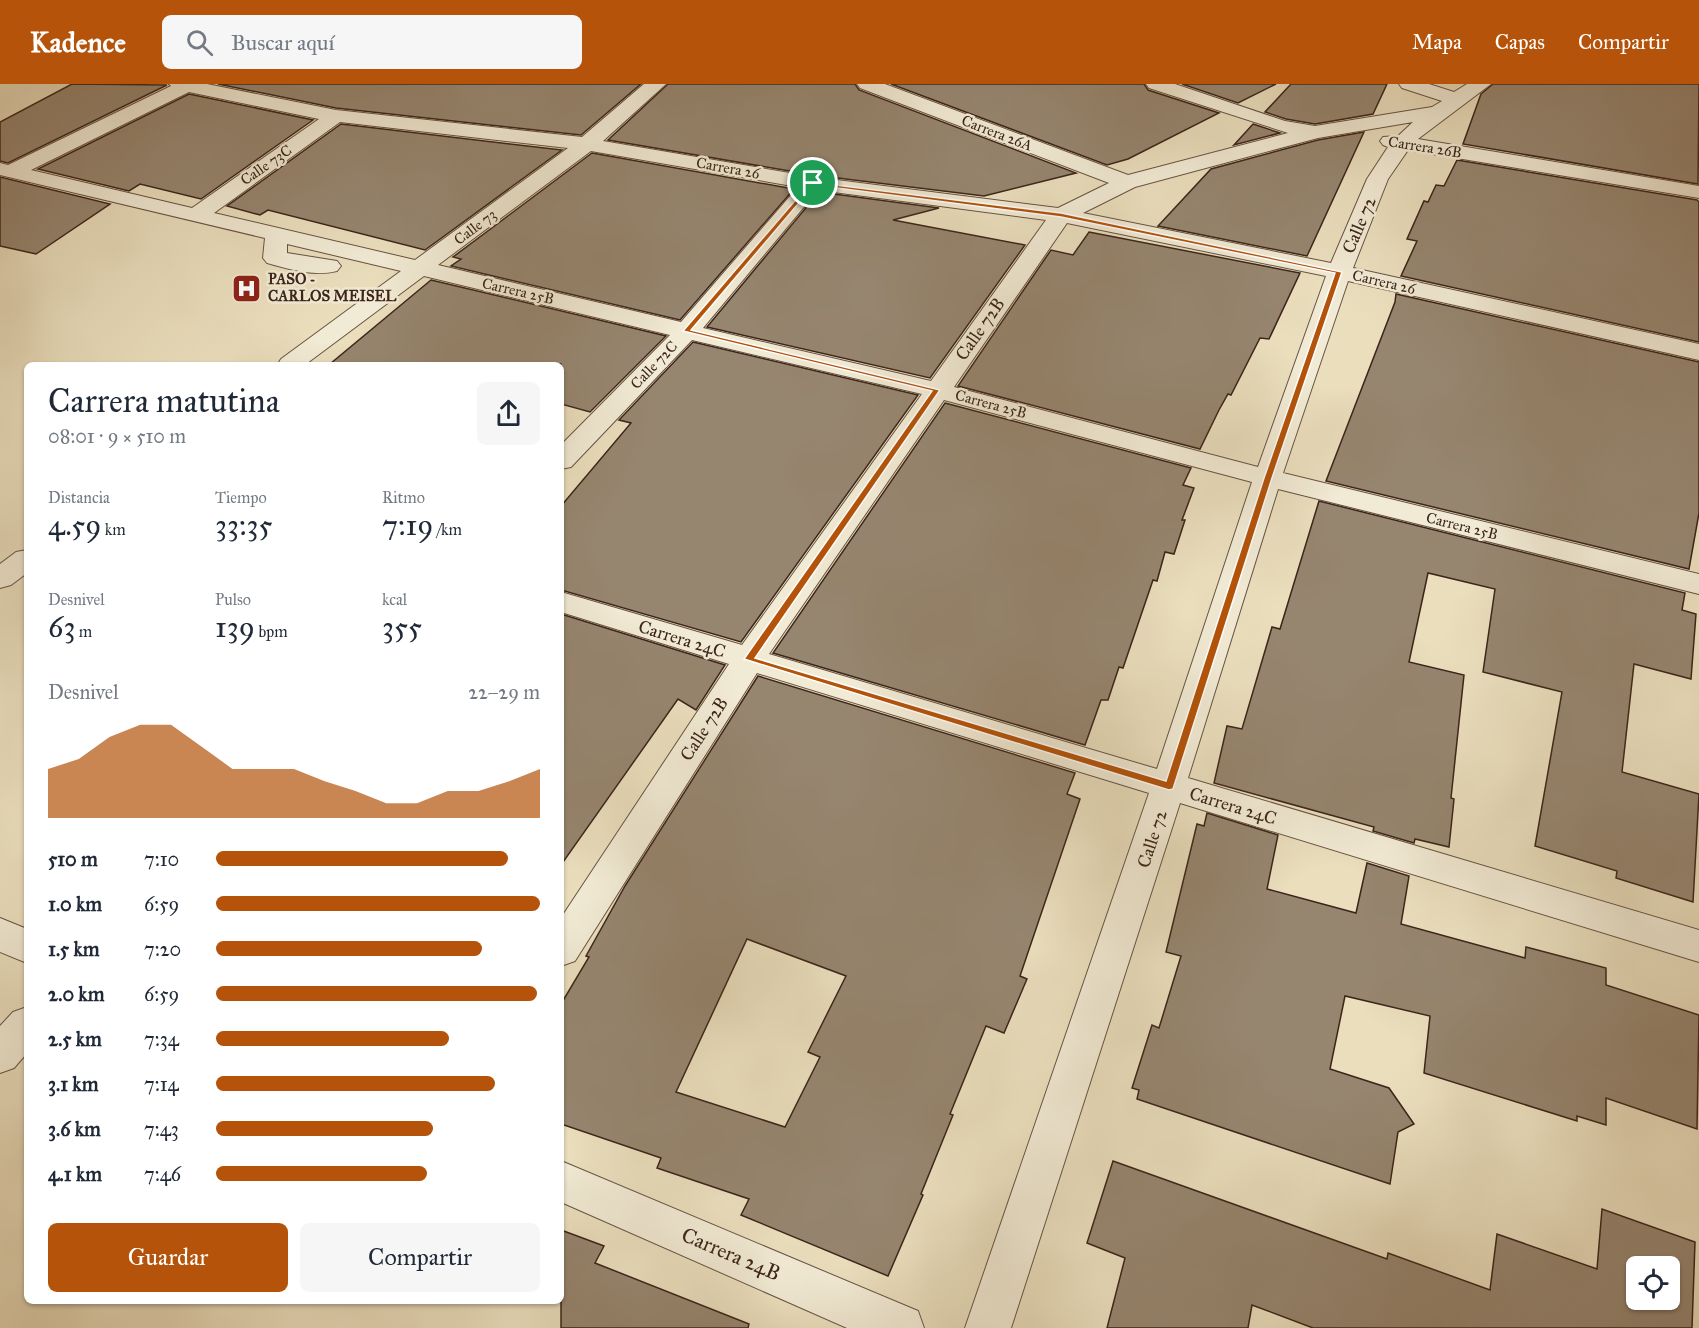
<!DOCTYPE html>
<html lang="es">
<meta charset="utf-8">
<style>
:root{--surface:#fff;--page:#f6f6f7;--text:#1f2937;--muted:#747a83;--accent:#b45309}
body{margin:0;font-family:"IM FELL Great Primer",serif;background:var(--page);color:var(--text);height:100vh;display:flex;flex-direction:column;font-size:22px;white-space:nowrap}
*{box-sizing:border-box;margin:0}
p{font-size:20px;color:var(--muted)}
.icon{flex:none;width:33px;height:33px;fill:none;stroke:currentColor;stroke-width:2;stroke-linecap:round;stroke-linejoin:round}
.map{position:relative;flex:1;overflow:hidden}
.drawer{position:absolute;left:24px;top:278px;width:540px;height:942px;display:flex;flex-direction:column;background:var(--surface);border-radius:9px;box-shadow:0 2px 4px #0004}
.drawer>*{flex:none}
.controls{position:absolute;left:1626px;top:1172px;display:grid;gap:12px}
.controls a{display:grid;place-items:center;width:54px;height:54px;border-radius:9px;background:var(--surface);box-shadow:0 2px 4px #0004;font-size:30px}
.pin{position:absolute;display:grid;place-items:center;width:51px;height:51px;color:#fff;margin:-26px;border:3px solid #fff;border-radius:50%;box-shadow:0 2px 6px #0007}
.round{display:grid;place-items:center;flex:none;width:63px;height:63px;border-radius:9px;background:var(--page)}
.overview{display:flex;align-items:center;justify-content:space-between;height:102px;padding:0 24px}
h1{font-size:33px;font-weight:600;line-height:45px}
.figures{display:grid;grid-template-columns:repeat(3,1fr);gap:9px;height:102px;padding:6px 24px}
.figures div{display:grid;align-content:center}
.figures b{font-size:30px;font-weight:600}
.figures small{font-size:16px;font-weight:400}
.figures p{font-size:16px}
.chart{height:168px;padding:12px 24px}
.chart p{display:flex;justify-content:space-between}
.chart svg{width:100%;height:108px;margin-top:6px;fill:var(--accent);opacity:.7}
.cta{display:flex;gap:12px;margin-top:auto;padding:12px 24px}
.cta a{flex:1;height:69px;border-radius:9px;background:var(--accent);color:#fff;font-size:24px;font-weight:600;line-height:69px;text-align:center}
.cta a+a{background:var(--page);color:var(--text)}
ul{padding:0 24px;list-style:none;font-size:20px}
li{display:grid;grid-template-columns:96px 72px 1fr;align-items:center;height:45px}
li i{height:15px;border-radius:8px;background:var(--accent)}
header{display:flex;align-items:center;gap:36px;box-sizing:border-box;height:84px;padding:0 30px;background:var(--accent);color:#fff}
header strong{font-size:28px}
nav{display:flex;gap:33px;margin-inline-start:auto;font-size:21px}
.search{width:420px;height:54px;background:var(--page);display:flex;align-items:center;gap:15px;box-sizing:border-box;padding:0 21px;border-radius:9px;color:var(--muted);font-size:22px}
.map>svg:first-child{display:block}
.building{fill:#96856f;stroke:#3c251a;stroke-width:1.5;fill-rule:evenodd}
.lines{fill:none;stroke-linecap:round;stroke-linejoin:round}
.minor-casing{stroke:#685343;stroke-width:2}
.minor{fill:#f1ead4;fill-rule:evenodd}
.route{fill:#b45309;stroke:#fff;stroke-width:1.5;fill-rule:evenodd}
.labels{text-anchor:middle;stroke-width:5;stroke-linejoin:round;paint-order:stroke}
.far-street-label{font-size:15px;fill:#3c251a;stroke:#f1ead4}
.far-poi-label{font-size:15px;font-weight:bold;fill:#3c251a;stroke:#f1ead4;text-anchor:start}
.street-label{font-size:18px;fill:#3c251a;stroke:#f1ead4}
.near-street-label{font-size:21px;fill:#3c251a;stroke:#f1ead4}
</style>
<header>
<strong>Kadence</strong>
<div class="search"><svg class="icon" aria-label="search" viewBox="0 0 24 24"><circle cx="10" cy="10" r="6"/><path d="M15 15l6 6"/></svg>Buscar aquí</div>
<nav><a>Mapa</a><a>Capas</a><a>Compartir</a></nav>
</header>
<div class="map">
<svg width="1699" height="1244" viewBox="0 0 1699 1244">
<rect width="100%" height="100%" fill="#eadebd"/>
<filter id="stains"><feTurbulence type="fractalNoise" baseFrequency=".00333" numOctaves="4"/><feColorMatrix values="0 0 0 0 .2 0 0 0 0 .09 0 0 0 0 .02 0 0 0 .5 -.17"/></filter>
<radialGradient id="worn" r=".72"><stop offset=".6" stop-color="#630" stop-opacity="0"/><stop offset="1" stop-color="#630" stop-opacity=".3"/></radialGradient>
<g class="building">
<path d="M72,0L167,1L8,79L0,77V38Z"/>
<path d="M218,0H641L581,51L336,24Z"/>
<path d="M668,0H855L859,6L1076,89L984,112L813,91L608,56Z"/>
<path d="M891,0H1144L1148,6L1219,29L1128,75L1107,81Z"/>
<path d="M1182,0H1276L1238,19Z"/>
<path d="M1291,0H1387L1373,30L1315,40L1286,35L1265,28Z"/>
<path d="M1493,0H1699L1698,100L1463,60L1481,10Z"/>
<path d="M189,10L313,36L201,115L140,100L129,107L38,85Z"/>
<path d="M341,40L562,66L425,166L268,126L260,131L227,122Z"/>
<path d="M1253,40L1280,49L1234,61Z"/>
<path d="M1364,48L1307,172L1158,142L1211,85L1318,56Z"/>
<path d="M592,69L794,105L680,236L451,182L461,175L453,173Z"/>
<path d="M1457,76L1697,116L1699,118V258L1401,192L1417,157L1407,155L1424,117L1428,118L1436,101L1444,102Z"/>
<path d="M0,93L110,120L36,170L0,162Z"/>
<path d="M819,108L939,124L893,136L1025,161L930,294L707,243Z"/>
<path d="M1089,148L1300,189L1269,255L1260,254L1231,311L1228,310L1219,326L1200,365L958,302L1051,166L1073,171Z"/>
<path d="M431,196L666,252L590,328L561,320V280H330Z"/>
<path d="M1396,210L1699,278V429L1689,485L1326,397L1395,218Z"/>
<path d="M693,258L918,311L741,558L561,506V422L631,339L619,336Z"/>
<path d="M945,319L1191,384L1183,401L1194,404L1182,436H1185L1174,470L1165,468L1157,497L1153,496L1123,584L1119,583L1108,616H1101L1085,661L773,569Z"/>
<path d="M1319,417L1685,509L1682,526L1696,530L1691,595L1634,580L1622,688L1699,710L1693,818L1616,794L1617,787L1535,762L1562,608L1483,588L1495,505L1428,489L1409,578L1464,591L1451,714L1454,715L1449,763L1415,755L1414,759L1373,747L1374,743L1214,699L1227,642L1242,645L1272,543L1280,545Z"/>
<path d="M561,530L725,581L696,626L678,615L561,781Z"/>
<path d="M758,592L1075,689L1067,710L1080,715L1020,892L1027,895L1004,949L986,942L950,1030L953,1031L921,1110L923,1111L888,1192L741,1131L749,1115L657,1084L661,1074L561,1040V920L589,873L586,872L625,802ZM747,855L846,892L808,968L820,973L785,1043L676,1008Z"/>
<path d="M1207,729L1278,751L1267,805L1356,829L1367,779L1409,792L1401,840L1525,874L1526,863L1606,884V901L1699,931L1697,1045L1606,1014V1041L1577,1032V1037L1424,989L1430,932L1345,912L1330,985L1389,1004L1414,1040L1398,1048L1390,1100L1137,1015L1139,1006L1132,1004L1152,941L1159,944L1181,872L1166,868L1197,740L1204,742Z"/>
<path d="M1113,1077L1387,1175L1388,1169L1490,1206L1497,1150L1597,1185L1602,1125L1695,1158L1692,1244H1313L1252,1221L1248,1244H1107L1125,1174L1087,1159ZM1636,1182H1670V1215H1636Z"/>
<path d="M561,1146L604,1162L595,1179L749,1240L748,1244H561Z"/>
</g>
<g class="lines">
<defs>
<g id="minor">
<path d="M169,0H207L336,26L582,53L644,0H666L603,57L813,93L1058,124L1109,99L860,4L857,0H885L1128,91L1288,49L1149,4L1146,0H1175L1285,37L1315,42L1432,23L1442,17L1402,4L1399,0H1429L1454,8L1467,0H1491L1418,55L1699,102V114L1408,66L1388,95L1353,184L1699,260V276L1348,197L1283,389L1699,490V510L1278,405L1188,694L1699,846V878L1180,719L1011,1244H965L1149,709L757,589L575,877L561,882V834L729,580L561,528V508L742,561L922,310L692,256L571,383L561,385V361L670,251L424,192L306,280H278L281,275L401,187L287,160V169L337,177L341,182L337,187C314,193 289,185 267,179L263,174L265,154L0,91V79L8,81L171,2ZM189,8L319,35L192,124L31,86ZM340,38L568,64L415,176L214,129ZM1413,38L1398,52L1383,53L1380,57L1383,61L1388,63L1367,95L1331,179L1083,129L1135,103L1318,54ZM591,67L798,103L681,238L438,181ZM818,106L1046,136L931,297L703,244ZM1067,139L1326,192L1258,383L954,303ZM944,316L1252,398L1157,685L769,570Z"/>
<path d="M27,466V489L11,501L0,504V480L16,468Z"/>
<path d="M0,834L27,845V879L0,868Z"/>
<path d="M27,923V969L14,984L0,989V942L13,928Z"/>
<path d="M561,1077L918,1227L924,1244H847L561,1118Z"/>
</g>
</defs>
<use href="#minor" class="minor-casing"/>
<use href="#minor" class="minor"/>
</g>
<path class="route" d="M811,98L1061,129L1342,188L1272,394L1173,705L1169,706L744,575L932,307L683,247ZM814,101L1061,133L1335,189L1264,394L1166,697L755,574L940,306L691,246Z"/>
<defs>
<symbol id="hospital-square" viewBox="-11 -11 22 22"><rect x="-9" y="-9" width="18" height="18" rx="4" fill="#8f2418" stroke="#f1ead4"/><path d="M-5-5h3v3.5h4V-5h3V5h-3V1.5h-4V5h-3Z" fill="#fff"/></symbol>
</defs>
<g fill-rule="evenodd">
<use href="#hospital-square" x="230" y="188" width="33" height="33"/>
</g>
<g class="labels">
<g class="far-street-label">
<text transform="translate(997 49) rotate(21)" y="5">Carrera 26A</text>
<text transform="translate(1425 63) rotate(9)" y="5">Carrera 26B</text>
<text transform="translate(266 81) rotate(-35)" y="5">Calle 73C</text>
<text transform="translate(728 84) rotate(10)" y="5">Carrera 26</text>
<text transform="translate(475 143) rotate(-37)" y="5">Calle 73</text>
<text transform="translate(1384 198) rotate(13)" y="5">Carrera 26</text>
<text transform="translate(518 207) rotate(13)" y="5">Carrera 25B</text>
<text transform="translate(654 281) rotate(-46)" y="5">Calle 72C</text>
<text transform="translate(991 320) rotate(15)" y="5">Carrera 25B</text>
<text transform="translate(1462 442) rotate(14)" y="5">Carrera 25B</text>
</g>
<g class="far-poi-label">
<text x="268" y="200">PASO -<tspan x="268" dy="17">CARLOS MEISEL</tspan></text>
</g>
<g class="street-label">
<text transform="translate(1359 141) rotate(-67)" y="6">Calle 72</text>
<text transform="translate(980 245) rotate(-55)" y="6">Calle 72B</text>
<text transform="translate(682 555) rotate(17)" y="6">Carrera 24C</text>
<text transform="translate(704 645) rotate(-57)" y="6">Calle 72B</text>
<text transform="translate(1233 722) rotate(17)" y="6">Carrera 24C</text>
<text transform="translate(1152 755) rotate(-72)" y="6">Calle 72</text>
</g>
<g class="near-street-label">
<text transform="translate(731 1170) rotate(23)" y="7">Carrera 24B</text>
</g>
</g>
<rect width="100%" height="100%" filter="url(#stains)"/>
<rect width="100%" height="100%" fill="url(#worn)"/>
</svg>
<div class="controls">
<a><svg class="icon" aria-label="locate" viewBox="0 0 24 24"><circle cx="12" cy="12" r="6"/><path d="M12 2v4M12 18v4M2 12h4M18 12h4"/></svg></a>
</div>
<div class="pin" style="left:813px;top:99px;background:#1e9e55"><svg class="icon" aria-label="arrive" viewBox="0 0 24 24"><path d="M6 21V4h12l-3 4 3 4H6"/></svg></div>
<section class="drawer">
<div class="overview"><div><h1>Carrera matutina</h1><p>08:01 · 9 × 510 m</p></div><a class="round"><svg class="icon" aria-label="share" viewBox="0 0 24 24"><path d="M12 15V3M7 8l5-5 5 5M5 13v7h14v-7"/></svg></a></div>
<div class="figures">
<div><p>Distancia</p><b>4.59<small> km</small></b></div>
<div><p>Tiempo</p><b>33:35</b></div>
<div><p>Ritmo</p><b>7:19<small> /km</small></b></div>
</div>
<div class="figures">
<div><p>Desnivel</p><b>63<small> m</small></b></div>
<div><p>Pulso</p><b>139<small> bpm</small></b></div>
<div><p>kcal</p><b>355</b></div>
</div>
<div class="chart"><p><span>Desnivel</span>22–29 m</p>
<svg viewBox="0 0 160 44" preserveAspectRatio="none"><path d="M0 44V24L10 20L20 11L30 6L40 6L50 15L60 24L70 24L80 24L90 29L100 33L110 38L120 38L130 33L140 33L150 29L160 24V44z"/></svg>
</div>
<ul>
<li><b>510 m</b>7:10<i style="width:90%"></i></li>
<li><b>1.0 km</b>6:59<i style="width:100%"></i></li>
<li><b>1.5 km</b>7:20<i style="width:82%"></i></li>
<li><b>2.0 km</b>6:59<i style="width:99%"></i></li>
<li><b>2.5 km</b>7:34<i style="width:72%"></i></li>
<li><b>3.1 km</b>7:14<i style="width:86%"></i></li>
<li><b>3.6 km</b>7:43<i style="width:67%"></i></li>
<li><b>4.1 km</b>7:46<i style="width:65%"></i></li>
</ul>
<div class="cta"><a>Guardar</a><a>Compartir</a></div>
</section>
</div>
